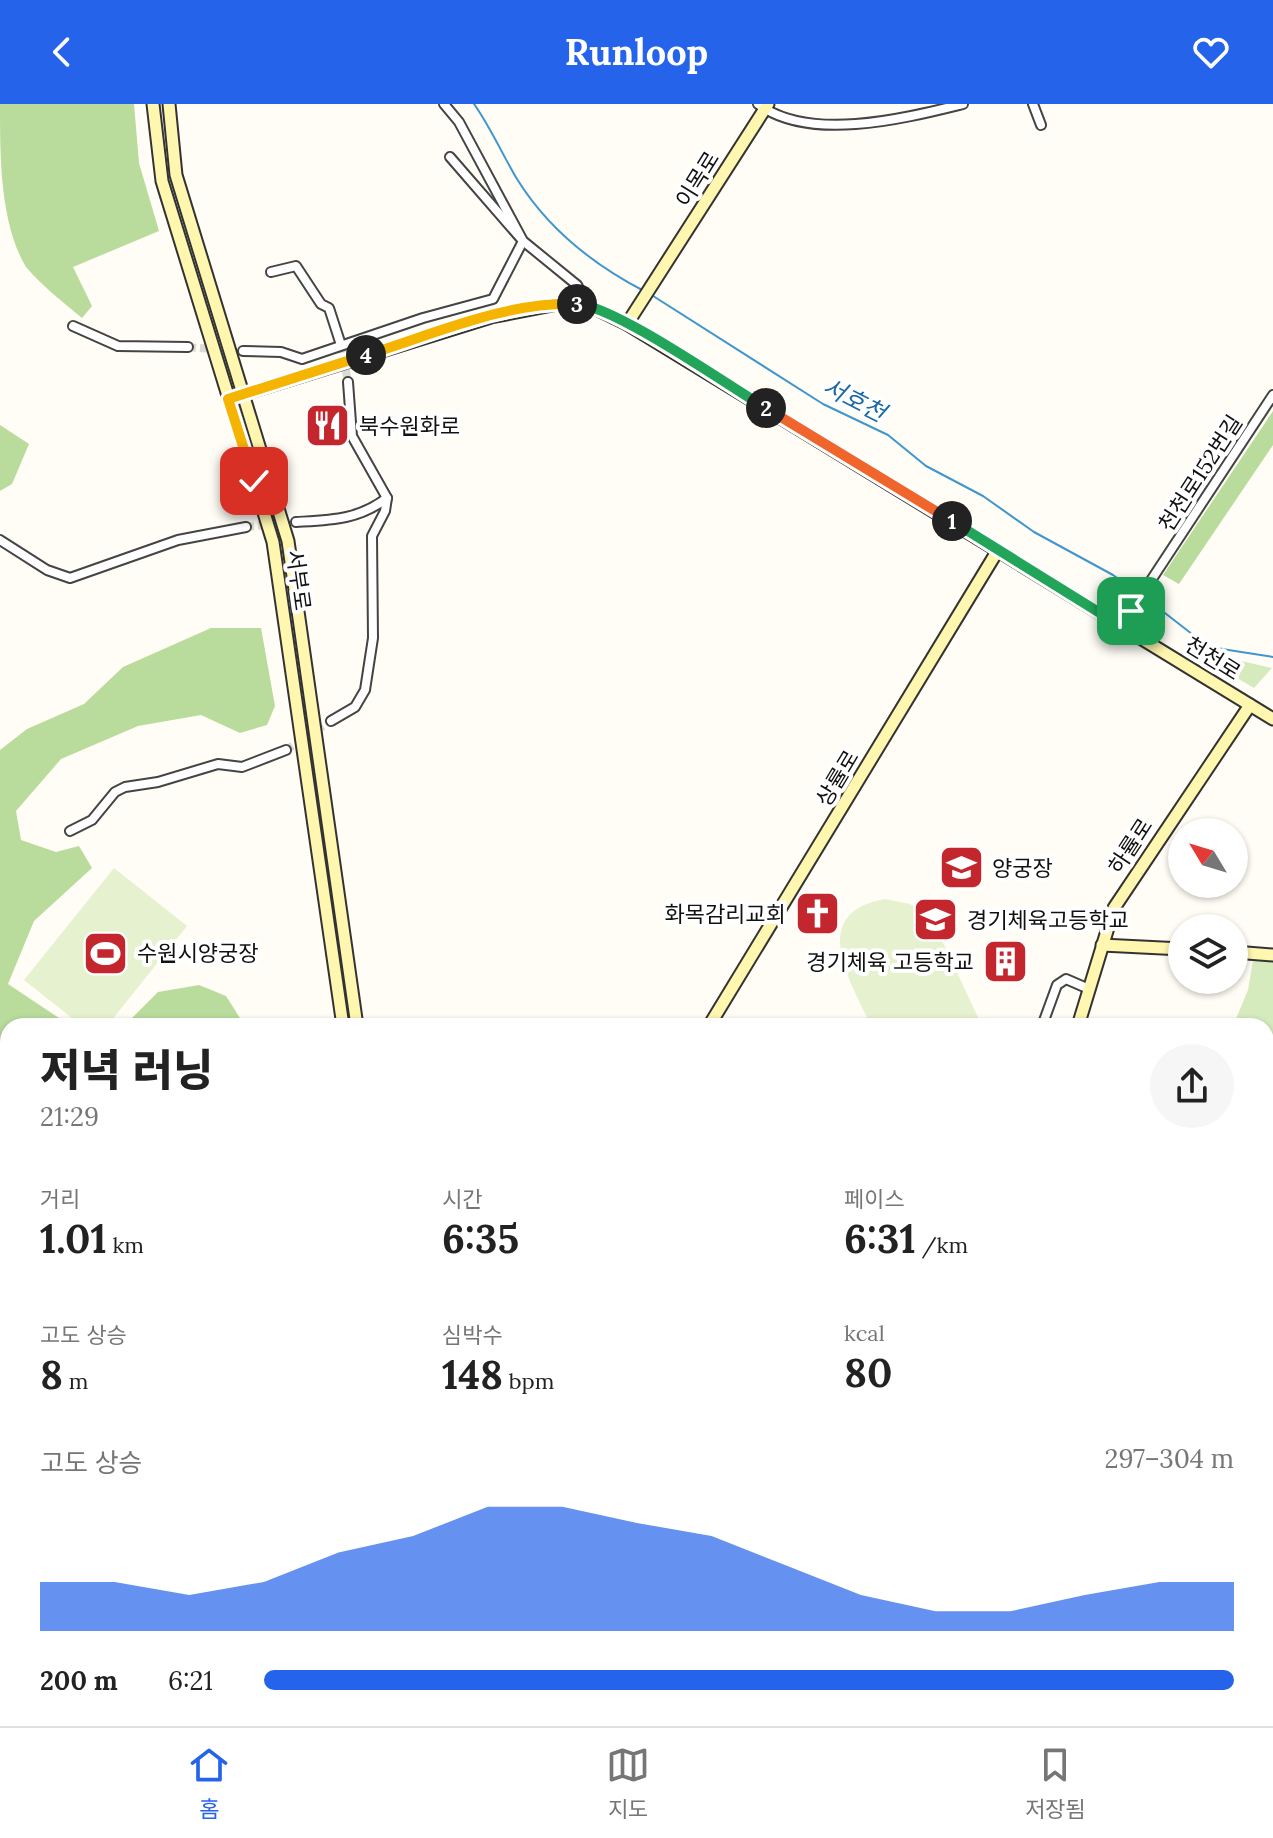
<!DOCTYPE html>
<html lang="ko">
<meta charset="utf-8">
<style>
:root{--surface:#fff;--page:#f6f6f6;--text:#222;--muted:#767676;--line:#e0e0e0;--accent:#2563eb}
body{margin:0;font-family:Lora,"Noto Sans KR",serif;background:var(--page);color:var(--text);height:100vh;display:flex;flex-direction:column;font-size:30px;white-space:nowrap}
*{box-sizing:border-box;margin:0}
p{font-size:26px;color:var(--muted)}
.icon{flex:none;width:44px;height:44px;fill:none;stroke:currentColor;stroke-width:2;stroke-linecap:round;stroke-linejoin:round}
.map{position:relative;flex:1;overflow:hidden}
.panel{position:absolute;left:0px;top:914px;width:1274px;height:708px;display:flex;flex-direction:column;background:var(--surface);border-radius:24px 24px 0 0;box-shadow:0 2px 6px #0004}
.panel>*{flex:none}
.needle{width:52px;rotate:308deg}
.controls{position:absolute;left:1168px;top:714px;display:grid;gap:16px}
.controls a{display:grid;place-items:center;width:80px;height:80px;border-radius:50%;background:var(--surface);box-shadow:0 2px 6px #0004;font-size:40px}
.pin{position:absolute;display:grid;place-items:center;width:68px;height:68px;color:#fff;margin:-34px;border-radius:16px;box-shadow:0 4px 12px #0006}
.km{position:absolute;width:40px;height:40px;margin:-20px;border-radius:50%;background:#222;color:#fff;font-size:22px;line-height:40px;text-align:center}
.round{display:grid;place-items:center;flex:none;width:84px;height:84px;border-radius:42px;background:var(--page)}
.overview{display:flex;align-items:center;justify-content:space-between;height:136px;padding:0 40px}
h1{font-size:44px;font-weight:800;line-height:60px}
.metrics{display:grid;grid-template-columns:repeat(3,1fr);gap:12px;height:136px;padding:8px 40px}
.metrics div{display:grid;align-content:center}
.metrics b{font-size:40px;font-weight:800}
.metrics small{font-size:22px;font-weight:400}
.metrics p{font-size:22px}
.chart{height:224px;padding:16px 40px}
.chart p{display:flex;justify-content:space-between}
.chart svg{width:100%;height:144px;margin-top:8px;fill:var(--accent);opacity:.7}
ul{padding:0 40px;list-style:none;font-size:26px}
li{display:grid;grid-template-columns:128px 96px 1fr;align-items:center;height:60px}
li i{height:20px;border-radius:10px;background:var(--accent)}
header{display:flex;justify-content:space-between;align-items:center;height:104px;padding:0 40px;background:var(--accent);color:#fff;font-size:36px;font-weight:800}
.menu{display:flex;justify-content:space-around;align-items:center;height:112px;border-top:2px solid var(--line);background:var(--surface);font-size:22px;color:var(--muted)}
.menu a{display:grid;justify-items:center;gap:4px}
.menu .current{color:var(--accent)}
.map>svg:first-child{display:block}
.green{fill:#d5ebbd}
.forest{fill:#b9dc9c}
.pitch{fill:#e6f2cf}
.lines{fill:none;stroke-linecap:round;stroke-linejoin:round}
.stream{stroke:#3f96cf;stroke-width:2}
.street-tunnel{stroke:#dbdad3;stroke-width:8;stroke-dasharray:8 4;stroke-linecap:butt}
.secondary-tunnel{stroke:#dbdad3;stroke-width:11;stroke-dasharray:11 5.5;stroke-linecap:butt}
.street-casing{stroke:#444;stroke-width:12}
.secondary-casing{stroke:#333;stroke-width:15}
.street{stroke:#fff;stroke-width:8}
.secondary{stroke:#fff6b0;stroke-width:11}
.rail{stroke:#c4262e;stroke-width:2}
.secondary-bridge-casing{stroke:#333;stroke-width:15;stroke-linecap:butt}
.secondary-bridge{stroke:#fff6b0;stroke-width:11}
.split-1-casing{stroke:#fff;stroke-width:16}
.split-2-casing{stroke:#fff;stroke-width:16}
.split-3-casing{stroke:#fff;stroke-width:16}
.split-4-casing{stroke:#fff;stroke-width:16}
.split-5-casing{stroke:#fff;stroke-width:16}
.split-1{stroke:#22a559;stroke-width:10}
.split-2{stroke:#f0652b;stroke-width:10}
.split-3{stroke:#22a559;stroke-width:10}
.split-4{stroke:#f5b400;stroke-width:10}
.split-5{stroke:#f5b400;stroke-width:10}
.labels{text-anchor:middle;stroke-width:8;stroke-linejoin:round;paint-order:stroke}
.street-label{font-size:22px;fill:#111;stroke:#fff}
.poi-label{font-size:22px;fill:#111;stroke:#fff;text-anchor:start}
.water-label{font-size:24px;font-style:italic;fill:#1768a6;stroke:#fff}
</style>
<header><svg class="icon" aria-label="back" viewBox="0 0 24 24"><path d="M15 5l-7 7 7 7"/></svg>Runloop<svg class="icon" aria-label="heart" viewBox="0 0 24 24"><path d="M12 20l-8-8c-3-5 5-10 8-4 3-6 11-1 8 4z"/></svg></header>
<div class="map">
<svg width="1273" height="1622" viewBox="0 0 1273 1622">
<rect width="100%" height="100%" fill="#fffdf5"/>
<g class="green">
<path d="M1188,545L1272,564L1254,584Z"/>
<path d="M1253,856L1273,857V954L1266,951V922H1233L1248,886Z"/>
</g>
<g class="forest">
<path d="M0,0H134L139,59L159,127L73,163L92,202L82,214C63,198 42,182 26,163C0,119 0,54 0,0Z"/>
<path d="M1273,307V341L1179,480L1163,471Z"/>
<path d="M0,321L29,340L12,380L0,387Z"/>
<path d="M211,524H261L275,602L267,621L240,629L201,611L138,622L61,655L16,707L21,736L56,748L79,742L92,764L34,817L8,880L71,922H8V976L0,972V646L27,625L84,600L123,563Z"/>
<path d="M199,881L226,892L245,922H124L158,888Z"/>
<path d="M8,1138V1299L0,1301V1139Z"/>
</g>
<g class="pitch">
<path d="M114,764L187,822L107,922H82L24,876Z"/>
<path d="M885,795L910,800L931,813L982,922H871C851,878 806,809 885,795Z"/>
</g>
<g class="lines">
<g class="stream">
<path d="M474,0C491,24 502,50 517,75C548,125 592,160 644,187"/>
<path d="M650,190L823,300L888,331L926,362L983,392L1034,428L1113,471L1138,489"/>
<path d="M1143,492L1201,537L1222,545L1273,553"/>
</g>
<g class="street-tunnel">
<path d="M341,241L348,278"/>
<path d="M188,243L234,247"/>
<path d="M246,423L296,418"/>
<path d="M286,646L331,617"/>
</g>
<path class="secondary-tunnel" d="M1086,1622L1094,1614"/>
<defs>
<g id="street">
<path d="M444,0L459,18L523,137L577,181L588,201"/>
<path d="M758,0C810,39 906,14 963,0"/>
<path d="M1033,0L1041,21"/>
<path d="M271,168L296,162L321,200L329,204L341,241"/>
<path d="M73,222L118,242L188,243"/>
<path d="M243,247L281,248L302,255L423,214L493,195L523,137L450,53"/>
<path d="M296,418C331,416 358,416 387,394"/>
<path d="M0,436L47,466L70,474L178,436L246,423"/>
<path d="M1121,522L1273,291"/>
<path d="M331,617L355,603L365,586L373,534L372,432L385,407L387,394L352,332L348,278"/>
<path d="M70,727L92,716L115,688L125,683L158,678L218,660L242,663L286,646"/>
<path d="M1042,922L1057,881L1066,875L1089,885"/>
<path d="M1266,1033L1273,1018"/>
<path d="M1266,1040L1273,1043"/>
<path d="M1266,1173L1273,1176"/>
<path d="M1266,1211L1273,1193"/>
<path d="M1266,1282L1273,1277"/>
<path d="M0,1338L8,1333"/>
<path d="M1266,1544L1273,1541"/>
<path d="M189,1614H206"/>
<path d="M222,1614L224,1622"/>
<path d="M387,1614V1622"/>
<path d="M499,1614L501,1622"/>
<path d="M619,1614L625,1622"/>
<path d="M833,1614L840,1622"/>
<path d="M1115,1614L1118,1622"/>
<path d="M1266,1614L1270,1622"/>
<path d="M325,1622L329,1614"/>
<path d="M356,1622L360,1614"/>
<path d="M378,1622L381,1617"/>
<path d="M704,1622L712,1614"/>
<path d="M794,1622L802,1614"/>
<path d="M1168,1622L1177,1614"/>
<path d="M1245,1622L1254,1614"/>
</g>
<g id="secondary">
<path d="M153,0L162,77L273,438L343,922"/>
<path d="M169,0L176,71L288,437L357,922"/>
<path d="M627,220L768,0"/>
<path d="M228,295L491,213L558,200L588,201L627,220L1273,615"/>
<path d="M1102,841L1182,845"/>
<path d="M1234,848L1273,851"/>
<path d="M709,922L998,446"/>
<path d="M1078,922L1114,804L1250,601"/>
<path d="M1266,1337L1273,1332"/>
<path d="M1266,1347L1273,1343"/>
<path d="M1266,1357L1273,1353"/>
<path d="M0,1431L8,1429"/>
<path d="M1266,1471L1273,1467"/>
<path d="M1039,1614L1046,1622"/>
<path d="M1051,1614L1058,1622"/>
<path d="M1064,1614L1070,1622"/>
<path d="M909,1622L917,1614"/>
<path d="M920,1622L929,1614"/>
<path d="M933,1622L941,1614"/>
<path d="M947,1622L955,1614"/>
<path d="M1096,1622L1103,1614"/>
</g>
</defs>
<use href="#street" class="street-casing"/>
<use href="#secondary" class="secondary-casing"/>
<use href="#street" class="street"/>
<use href="#secondary" class="secondary"/>
<g class="rail">
<path d="M1266,1394L1273,1391"/>
<path d="M1266,1422L1273,1419"/>
<path d="M976,1622L985,1614"/>
<path d="M1002,1622L1010,1614"/>
<path d="M1022,1622L1030,1614"/>
</g>
<defs>
<path id="secondary-bridge" d="M1025,1614L1031,1622"/>
</defs>
<use href="#secondary-bridge" class="secondary-bridge-casing"/>
<use href="#secondary-bridge" class="secondary-bridge"/>
</g>
<g class="lines">
<defs>
<path id="split-1" d="M952,417L1121,522L1131,507"/>
<path id="split-2" d="M766,304L952,417"/>
<path id="split-3" d="M577,200C615,202 727,281 766,304"/>
<path id="split-4" d="M366,251C432,231 507,197 577,200"/>
<path id="split-5" d="M254,377L228,295L366,251"/>
</defs>
<use href="#split-1" class="split-1-casing"/>
<use href="#split-2" class="split-2-casing"/>
<use href="#split-3" class="split-3-casing"/>
<use href="#split-4" class="split-4-casing"/>
<use href="#split-5" class="split-5-casing"/>
<use href="#split-1" class="split-1"/>
<use href="#split-2" class="split-2"/>
<use href="#split-3" class="split-3"/>
<use href="#split-4" class="split-4"/>
<use href="#split-5" class="split-5"/>
</g>
<defs>
<symbol id="restaurant-square" viewBox="-11 -11 22 22"><rect x="-9" y="-9" width="18" height="18" rx="4" fill="#c4262e" stroke="#fff"/><path d="M-5-6h1v4h1v-4h1v4h1v-4h1v5L-1.5 .5V6h-2V.5L-5-1ZM5-6V6H3V1.5H1.5Q1.5-4 5-6Z" fill="#fff"/></symbol>
<symbol id="school-square" viewBox="-11 -11 22 22"><rect x="-9" y="-9" width="18" height="18" rx="4" fill="#c4262e" stroke="#fff"/><path d="M0-5L7-2L0 1L-7-2ZM-4 1L0 2.5L4 1V4Q0 6-4 4Z" fill="#fff"/></symbol>
<symbol id="church-square" viewBox="-11 -11 22 22"><rect x="-9" y="-9" width="18" height="18" rx="4" fill="#c4262e" stroke="#fff"/><path d="M-1.2-6h2.4v3.5h3.3v2.4h-3.3V6h-2.4V-.1h-3.3v-2.4h3.3Z" fill="#fff"/></symbol>
<symbol id="stadium-square" viewBox="-11 -11 22 22"><rect x="-9" y="-9" width="18" height="18" rx="4" fill="#c4262e" stroke="#fff"/><path d="M0-5a6.5 5 0 1 0 0 10a6.5 5 0 1 0 0-10ZM-3.5-1.8h7v3.6h-7Z" fill="#fff"/></symbol>
<symbol id="building-square" viewBox="-11 -11 22 22"><rect x="-9" y="-9" width="18" height="18" rx="4" fill="#c4262e" stroke="#fff"/><path d="M-4-6H4V6H1V3H-1V6H-4ZM-2.5-4.3h1.7v1.8h-1.7ZM.8-4.3h1.7v1.8H.8ZM-2.5-1h1.7V.8h-1.7ZM.8-1h1.7V.8H.8Z" fill="#fff"/></symbol>
</defs>
<g fill-rule="evenodd">
<use href="#restaurant-square" x="302" y="296" width="51" height="51"/>
<use href="#school-square" x="936" y="738" width="51" height="51"/>
<use href="#church-square" x="792" y="784" width="51" height="51"/>
<use href="#school-square" x="910" y="790" width="51" height="51"/>
<use href="#stadium-square" x="80" y="824" width="51" height="51"/>
<use href="#building-square" x="980" y="832" width="51" height="51"/>
</g>
<g class="labels">
<g class="street-label">
<text transform="translate(697 75) rotate(-58)" y="8">이목로</text>
<text transform="translate(1200 369) rotate(-57)" y="8">천천로152번길</text>
<text transform="translate(299 476) rotate(82)" y="8">서부로</text>
<text transform="translate(1213 554) rotate(32)" y="8">천천로</text>
<text transform="translate(837 674) rotate(-59)" y="8">상률로</text>
<text transform="translate(1130 742) rotate(-57)" y="8">하률로</text>
</g>
<g class="poi-label">
<text x="359" y="330">북수원화로</text>
<text x="992" y="772">양궁장</text>
<text x="786" y="818" text-anchor="end">화목감리교회</text>
<text x="967" y="824">경기체육고등학교</text>
<text x="137" y="857">수원시양궁장</text>
<text x="974" y="866" text-anchor="end">경기체육 고등학교</text>
</g>
<g class="water-label">
<text transform="translate(854 296) rotate(27)" y="8">서호천</text>
</g>
</g>
</svg>
<div class="controls">
<a><svg class="needle" viewBox="-14 -14 28 28"><path d="M0-13l5 13h-10z" fill="#e53935"/><path d="M0 13l5-13h-10z" fill="#767676"/></svg></a>
<a><svg class="icon" aria-label="layers" viewBox="0 0 24 24"><path d="M12 4l9 5-9 5-9-5zM3 14l9 5 9-5"/></svg></a>
</div>
<div class="pin" style="left:1131px;top:507px;background:#1e9e55"><svg class="icon" aria-label="arrive" viewBox="0 0 24 24"><path d="M6 21V4h12l-3 4 3 4H6"/></svg></div>
<div class="pin" style="left:254px;top:377px;background:#d93025"><svg class="icon" aria-label="check" viewBox="0 0 24 24"><path d="M5 12l5 5 9-10"/></svg></div>
<b class="km" style="left:952px;top:417px">1</b>
<b class="km" style="left:766px;top:304px">2</b>
<b class="km" style="left:577px;top:200px">3</b>
<b class="km" style="left:366px;top:251px">4</b>
<section class="panel">
<div class="overview"><div><h1>저녁 러닝</h1><p>21:29</p></div><a class="round"><svg class="icon" aria-label="share" viewBox="0 0 24 24"><path d="M12 15V3M7 8l5-5 5 5M5 13v7h14v-7"/></svg></a></div>
<div class="metrics">
<div><p>거리</p><b>1.01<small> km</small></b></div>
<div><p>시간</p><b>6:35</b></div>
<div><p>페이스</p><b>6:31<small> /km</small></b></div>
</div>
<div class="metrics">
<div><p>고도 상승</p><b>8<small> m</small></b></div>
<div><p>심박수</p><b>148<small> bpm</small></b></div>
<div><p>kcal</p><b>80</b></div>
</div>
<div class="chart"><p><span>고도 상승</span>297–304 m</p>
<svg viewBox="0 0 160 44" preserveAspectRatio="none"><path d="M0 44V29L10 29L20 33L30 29L40 20L50 15L60 6L70 6L80 11L90 15L100 24L110 33L120 38L130 38L140 33L150 29L160 29V44z"/></svg>
</div>
<ul>
<li><b>200 m</b>6:21<i style="width:100%"></i></li>
</ul>
</section>
</div>
<nav class="menu">
<a class="current"><svg class="icon" aria-label="home" viewBox="0 0 24 24"><path d="M3 11l9-7 9 7M6 9v11h12V9"/></svg>홈</a>
<a><svg class="icon" aria-label="map" viewBox="0 0 24 24"><path d="M3 6l6-2 6 2 6-2v14l-6 2-6-2-6 2zM9 4v14M15 6v14"/></svg>지도</a>
<a><svg class="icon" aria-label="saved" viewBox="0 0 24 24"><path d="M7 4h10v16l-5-4-5 4z"/></svg>저장됨</a>
</nav>
